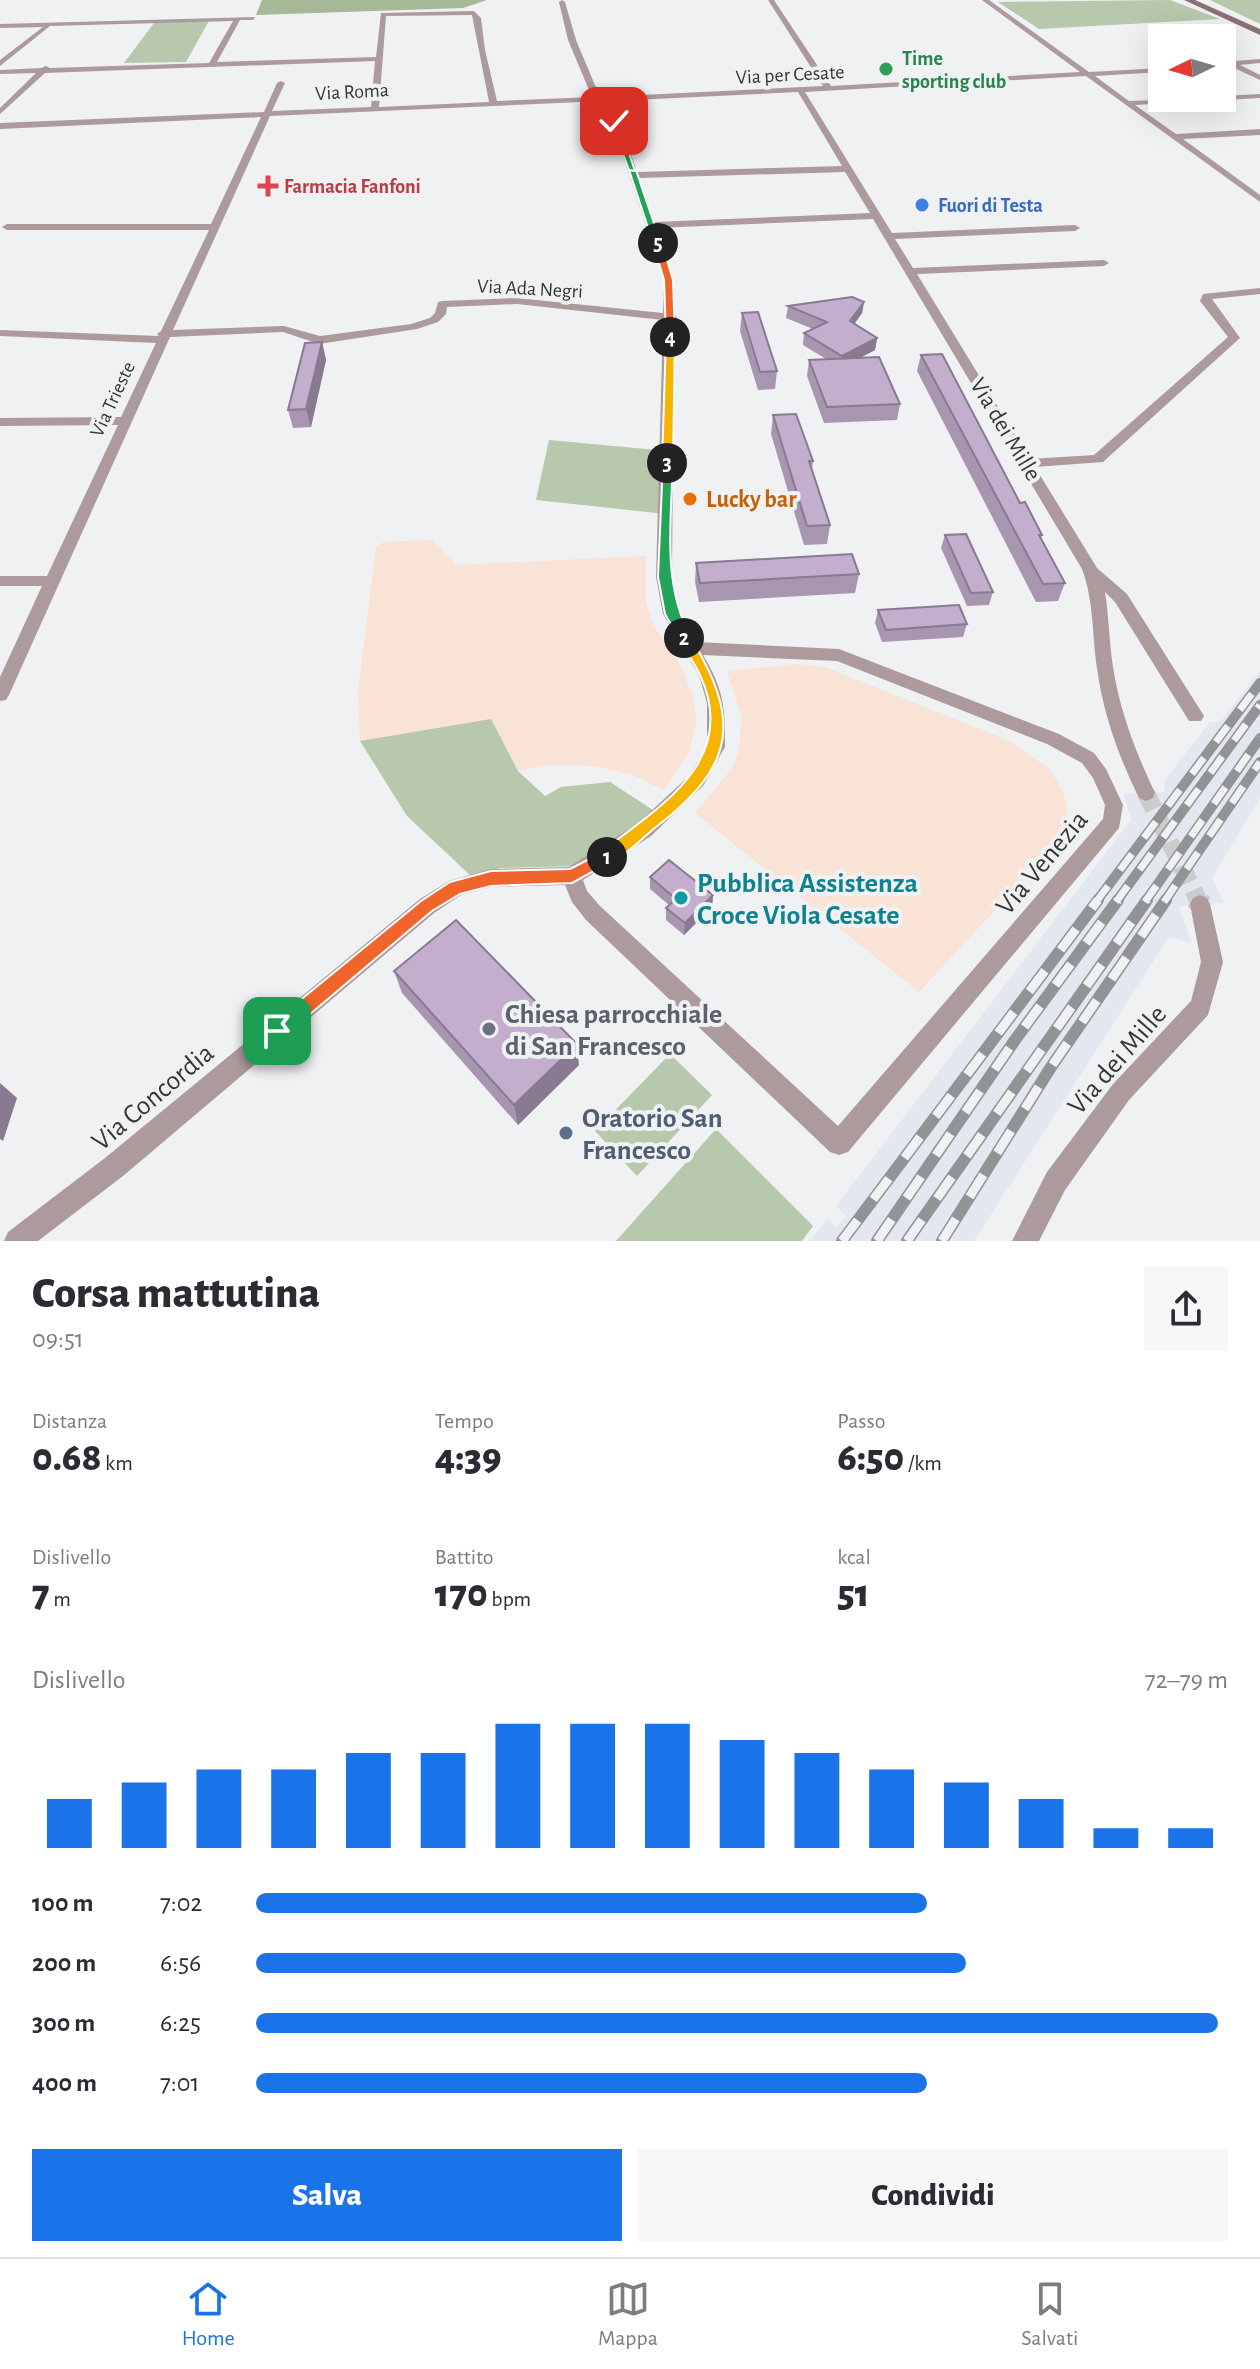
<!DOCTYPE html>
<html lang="it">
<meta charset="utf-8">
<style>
:root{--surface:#fff;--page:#f7f7f7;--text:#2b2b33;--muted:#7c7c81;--line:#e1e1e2;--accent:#1a73e8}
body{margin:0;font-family:"Alegreya Sans",sans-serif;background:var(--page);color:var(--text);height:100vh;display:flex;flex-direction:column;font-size:30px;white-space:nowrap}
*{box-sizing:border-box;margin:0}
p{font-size:26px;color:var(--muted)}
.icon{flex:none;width:44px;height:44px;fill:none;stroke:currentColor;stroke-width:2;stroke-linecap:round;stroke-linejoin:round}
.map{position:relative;height:1241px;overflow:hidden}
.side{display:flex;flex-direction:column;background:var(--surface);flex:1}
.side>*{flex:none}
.needle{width:52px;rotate:265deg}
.buttons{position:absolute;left:1148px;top:24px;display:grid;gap:16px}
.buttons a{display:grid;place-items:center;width:88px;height:88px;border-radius:0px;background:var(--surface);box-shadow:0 8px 32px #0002;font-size:40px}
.pin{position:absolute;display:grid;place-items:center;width:68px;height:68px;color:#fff;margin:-34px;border-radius:16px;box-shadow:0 4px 12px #0006}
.km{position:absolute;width:40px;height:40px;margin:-20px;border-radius:50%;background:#222;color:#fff;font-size:22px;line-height:40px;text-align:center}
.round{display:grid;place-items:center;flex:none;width:84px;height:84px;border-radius:0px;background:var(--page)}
.summary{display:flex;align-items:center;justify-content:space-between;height:136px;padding:0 32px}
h1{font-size:44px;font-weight:800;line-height:60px}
.metrics{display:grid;grid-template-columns:repeat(3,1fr);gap:12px;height:136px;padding:8px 32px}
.metrics div{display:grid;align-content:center}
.metrics b{font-size:40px;font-weight:800}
.metrics small{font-size:22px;font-weight:400}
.metrics p{font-size:22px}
.chart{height:224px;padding:16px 32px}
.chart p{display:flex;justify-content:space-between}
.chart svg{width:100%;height:144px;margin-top:8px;stroke:var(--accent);stroke-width:6}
.primary-button{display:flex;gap:16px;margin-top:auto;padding:16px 32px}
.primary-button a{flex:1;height:92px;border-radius:0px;background:var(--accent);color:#fff;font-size:32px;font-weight:800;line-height:92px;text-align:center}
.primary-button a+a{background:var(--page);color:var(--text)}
ul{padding:0 32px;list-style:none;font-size:26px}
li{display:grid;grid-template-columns:128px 96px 1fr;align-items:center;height:60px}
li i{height:20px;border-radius:10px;background:var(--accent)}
.dock{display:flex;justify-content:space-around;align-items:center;height:112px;border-top:2px solid var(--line);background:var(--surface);font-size:22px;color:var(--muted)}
.dock a{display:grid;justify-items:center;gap:4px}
.dock .selected{color:var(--accent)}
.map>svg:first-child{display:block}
.built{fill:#e3e7f0}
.education{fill:#f9e2d6}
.green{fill:#b7c8ac}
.forest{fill:#a5b898}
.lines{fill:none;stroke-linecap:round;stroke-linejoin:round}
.street-tunnel-far1{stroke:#cbcccd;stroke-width:18;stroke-dasharray:18 9;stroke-linecap:butt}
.street-tunnel{stroke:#cbcccd;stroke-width:23;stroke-dasharray:23 11;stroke-linecap:butt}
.street{fill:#ad9a9d;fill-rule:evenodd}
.secondary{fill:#8b7175;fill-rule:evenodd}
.rail-far1-casing{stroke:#929394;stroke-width:10}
.rail-casing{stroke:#929394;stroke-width:12}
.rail-far1{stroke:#f0f1f3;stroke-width:7;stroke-dasharray:20;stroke-linecap:butt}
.rail{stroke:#f0f1f3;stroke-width:9;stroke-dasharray:26;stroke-linecap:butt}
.wall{fill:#a896b0}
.shaded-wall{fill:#887a90}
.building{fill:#c3aecd;stroke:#887a90;stroke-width:2}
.split-1{fill:#f0652b;stroke:#fff;stroke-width:2}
.split-2{fill:#f5b400;stroke:#fff;stroke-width:2}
.split-3{fill:#22a559;stroke:#fff;stroke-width:2}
.split-4{fill:#f5b400;stroke:#fff;stroke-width:2}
.split-5{fill:#f0652b;stroke:#fff;stroke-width:2}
.split-6{fill:#22a559;stroke:#fff;stroke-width:2}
.split-7{fill:#22a559;stroke:#fff;stroke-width:2}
.leisure-dot{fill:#2e9e5b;stroke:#f0f1f3;stroke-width:3}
.health-dot{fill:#e0444e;stroke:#f0f1f3;stroke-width:3}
.shop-dot{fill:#3f7fe0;stroke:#f0f1f3;stroke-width:3}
.food-dot{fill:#e8710a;stroke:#f0f1f3;stroke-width:3}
.culture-dot{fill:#0f9aa8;stroke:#f0f1f3;stroke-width:3}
.worship-dot{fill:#6b7280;stroke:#f0f1f3;stroke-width:3}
.service-dot{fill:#5c6f8a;stroke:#f0f1f3;stroke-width:3}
.labels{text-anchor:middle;stroke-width:8;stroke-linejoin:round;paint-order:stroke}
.far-leisure-label{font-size:20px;font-weight:bold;fill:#27864d;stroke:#f0f1f3;text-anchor:start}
.far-street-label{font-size:20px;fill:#363737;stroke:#f0f1f3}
.far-health-label{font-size:20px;font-weight:bold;fill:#be3a42;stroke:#f0f1f3;text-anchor:start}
.far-shop-label{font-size:20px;font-weight:bold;fill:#366cbe;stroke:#f0f1f3;text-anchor:start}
.street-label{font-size:24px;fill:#363737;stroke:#f0f1f3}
.food-label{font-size:24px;font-weight:bold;fill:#c56008;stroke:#f0f1f3;text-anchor:start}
.near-street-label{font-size:28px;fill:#363737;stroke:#f0f1f3}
.near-culture-label{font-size:28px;font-weight:bold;fill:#0d838f;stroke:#f0f1f3;text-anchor:start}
.near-worship-label{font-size:28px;font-weight:bold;fill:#5b616d;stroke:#f0f1f3;text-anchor:start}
.near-service-label{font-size:28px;font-weight:bold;fill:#4e5e75;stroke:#f0f1f3;text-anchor:start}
</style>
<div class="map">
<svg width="1260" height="1241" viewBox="0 0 1260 1241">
<rect width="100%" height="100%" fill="#f0f1f3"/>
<path class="built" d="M1260,671V798L1212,878L1224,903L1179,906L1191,943L1169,937L974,1241H810L827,1219L836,1228L846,1216L836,1206L1131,820L1124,794L1165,792L1164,781L1210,722L1221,721Z"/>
<g class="education">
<path d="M432,540L456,565L646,556V602L653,625L678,660L692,694L697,720L689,753L663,790L633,775L594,766L546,765L518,771L491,720L360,741L358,691L376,547L384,542Z"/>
<path d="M797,664L827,668L1007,740L1050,769L1064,794L1068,816L1066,834L919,992L695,813L732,768L738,753L742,718L727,671Z"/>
</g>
<g class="green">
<path d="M1170,0L1220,19L1039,29L998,2Z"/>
<path d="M1210,0H1260V24Z"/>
<path d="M209,21L186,62L124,63L154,23Z"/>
<path d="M549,440L668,451L666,514L536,500Z"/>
<path d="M491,719L518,771L545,796L561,787L610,782L656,812L582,866L500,868L471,876L407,816L360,741Z"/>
<path d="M670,1054L712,1095L637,1176L595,1131Z"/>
<path d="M716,1129L813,1226L802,1241H616Z"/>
</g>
<path class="forest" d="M262,0H487L463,8L256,15Z"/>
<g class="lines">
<path class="street-tunnel-far1" d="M1146,793L1199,902"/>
<path class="street-tunnel" d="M1198,900L1200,904"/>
<g class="street">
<path d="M562,0L565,2L576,40L600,97L823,86L768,0H774L831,86L1080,72L982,0H989L1089,72L1162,68V72L1095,76L1129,101L1222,98V96L1260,94V98L1135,105L1176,134L1260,129V135L1183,139L1260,195V202L1086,76L805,92L892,233L1075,225L1080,228L1075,231L895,239L913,268L1104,260L1109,263L1104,266L917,274L1030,459L1094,455L1228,337L1200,301L1203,294L1260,288V294L1212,299L1240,338L1103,462L1035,467L1097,568L1127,594L1204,716L1201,721H1189L1115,602L1105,592C1109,617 1109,642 1113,667C1120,712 1136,753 1155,793L1153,798L1146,801L1139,798C1119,757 1103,714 1097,668C1092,634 1094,601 1082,569L873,219L656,228L674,280V314L677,317L674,320L672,577L679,614L696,642L839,649L1059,734L1094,753L1106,769L1123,805L1119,828L848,1152L839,1155L830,1152L586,920L572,902L565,885L491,887L461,895L434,913L123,1176L38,1241H4L8,1232L105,1158L420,899L449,881L491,869L569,867L637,824L689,776L707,746V703L699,675L663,614L656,577L663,320L517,304L447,307L446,314L438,322L417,329L319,344L283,332L170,337L9,695L6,700L0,701V677L42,586H0V576H47L118,425L0,426V418L121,417L156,343L0,336V330L159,336L157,334L161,331L209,230H7L2,227L7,224H211L261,117L0,129V123L264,112L277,83L281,81L285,83L272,111L371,107L375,61L45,73L0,114V108L36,73L0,74V70L41,68L46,66L50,68L209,63L233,21L50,26L0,66V60L43,27L0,28V24L255,17L253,20H240L217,62L376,57L381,13L474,11L481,18L485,50L497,101L592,97L568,40L559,2ZM472,15L489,102L379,107L386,16ZM798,92L842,166L637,172L613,101ZM605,101L664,280L663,313L517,298L442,301L438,302L435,313L430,318L411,324L320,336L284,326L173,330L270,116ZM845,172L870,213L654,222L639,178ZM703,655L837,661L1047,744L1082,763L1093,778L1105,805L1103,819L838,1126L600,906L587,891L583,880L651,836L703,786L722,752L725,747C725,707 724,690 703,655Z"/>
<path d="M1260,59V63L1240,65L1260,75V80L1230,66H1222V62Z"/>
<path d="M1200,895L1207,898L1210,904L1223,962L1208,1015L1129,1100L1065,1190L1039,1241H1012L1047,1172L1113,1084L1191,1001L1201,962L1190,904L1193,898Z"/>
</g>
<path class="secondary" d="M1184,0H1195L1260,29V35Z"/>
<defs>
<g id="rail-far1">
<path d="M1096,902L1260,683"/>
<path d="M1116,902L1260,705"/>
<path d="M1145,902L1260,738"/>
<path d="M1164,902L1260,762"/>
</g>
<g id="rail">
<path d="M842,1241L1098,900"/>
<path d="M877,1241L1015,1040L1118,900"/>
<path d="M907,1241L1147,900"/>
<path d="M942,1241L1051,1067L1166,900"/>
</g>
</defs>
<use href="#rail-far1" class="rail-far1-casing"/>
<use href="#rail" class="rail-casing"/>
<use href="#rail-far1" class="rail-far1"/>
<use href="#rail" class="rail"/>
</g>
<g class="wall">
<path d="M864,302L862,313L854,324L877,338L875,350L860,358L900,404L897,420L824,423L807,376L809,360L826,359L803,345L804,333L813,329L786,318L788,306Z"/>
<path d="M742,313L777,371L775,389L758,390L740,331Z"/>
<path d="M322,342L326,360L311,427L293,428L288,410Z"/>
<path d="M921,355L1042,535L1041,539L1065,583L1058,601L1036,602L917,371Z"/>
<path d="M773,415L813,461L812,469L830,525L827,544L804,545L771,434Z"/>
<path d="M945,535L993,592L989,605L967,606L941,548Z"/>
<path d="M696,563L859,574L855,593L699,602L695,582Z"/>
<path d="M878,610L967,624L963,637L882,642L875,623Z"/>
<path d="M650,877L713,895L712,907L684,935L666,920V908L669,905L650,889Z"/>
<path d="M394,971L579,1065L518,1125L402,993Z"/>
</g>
<g class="shaded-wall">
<path d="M864,302L862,313L848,333L850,321Z"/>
<path d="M877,338L875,350L840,368L842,356Z"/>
<path d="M322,342L326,360L311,427L306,409Z"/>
<path d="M713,895L712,907L684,935L685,923Z"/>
<path d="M577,1044L579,1065L518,1125L514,1105Z"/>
<path d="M0,1083L17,1098L3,1141L0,1139Z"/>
</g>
<g class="building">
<path d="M852,297L864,302L850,321L877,338L842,356L804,333L827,322L788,306Z"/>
<path d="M758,312L777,371L760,372L742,313Z"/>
<path d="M322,342L306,409L288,410L305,343Z"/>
<path d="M942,354L1020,503L1025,502L1042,535H1039L1065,583L1043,584L921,355Z"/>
<path d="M879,357L900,404L827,407L809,360Z"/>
<path d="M796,414L813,461H809L830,525L807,526L773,415Z"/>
<path d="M966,534L993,592L971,593L945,535Z"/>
<path d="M852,554L859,574L700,583L696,563Z"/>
<path d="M959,605L967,624L886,630L878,610Z"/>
<path d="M669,860L713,895L685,923L666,908L676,899L650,877Z"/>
<path d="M456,920L577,1044L514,1105L394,971Z"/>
</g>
<path class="split-1" d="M607,850L615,857L612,861L572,883L491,886L460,894L432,911L283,1037H270V1025L421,901L450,882L491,871L570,869Z"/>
<path class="split-2" d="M680,635H689C741,719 737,765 656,827C641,839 625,857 607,863L599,857L601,852C659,807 740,761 700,675C694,662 685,650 678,638Z"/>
<path class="split-3" d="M663,461L673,463C671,523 662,584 691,638L684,643L680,641L665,614L658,577Z"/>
<path class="split-4" d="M670,334L675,337L673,463L667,466L662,463L666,337Z"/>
<path class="split-5" d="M658,240L662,243L673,280L675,337L670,340L666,337L664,280L653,243Z"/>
<path class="split-6" d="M632,167L636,170L661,244L653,243L629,170Z"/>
<path class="split-7" d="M614,119L618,121L635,171L629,170L611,121Z"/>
<circle class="leisure-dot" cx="886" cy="69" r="8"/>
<path class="health-dot" d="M264 174h8v8h8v8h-8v8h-8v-8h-8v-8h8z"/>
<circle class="shop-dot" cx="922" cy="205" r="8"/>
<circle class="food-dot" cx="690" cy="499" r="8"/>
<circle class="culture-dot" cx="681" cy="898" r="8"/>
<circle class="worship-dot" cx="489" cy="1029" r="8"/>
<circle class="service-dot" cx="566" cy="1133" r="8"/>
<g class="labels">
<g class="far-leisure-label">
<text x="902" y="65">Time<tspan x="902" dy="23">sporting club</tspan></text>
</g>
<g class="far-street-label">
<text transform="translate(790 74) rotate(-3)" y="7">Via per Cesate</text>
<text transform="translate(352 91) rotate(-3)" y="7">Via Roma</text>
<text transform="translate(530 288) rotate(3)" y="7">Via Ada Negri</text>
<text transform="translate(112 399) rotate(-65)" y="7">Via Trieste</text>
</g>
<g class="far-health-label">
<text x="284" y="193">Farmacia Fanfoni</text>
</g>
<g class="far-shop-label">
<text x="938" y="212">Fuori di Testa</text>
</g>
<g class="street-label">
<text transform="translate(1006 429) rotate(59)" y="8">Via dei Mille</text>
</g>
<g class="food-label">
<text x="706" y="507">Lucky bar</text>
</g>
<g class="near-street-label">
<text transform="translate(1041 862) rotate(-50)" y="10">Via Venezia</text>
<text transform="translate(1116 1059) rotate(-49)" y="10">Via dei Mille</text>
<text transform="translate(152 1096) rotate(-40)" y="10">Via Concordia</text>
</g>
<g class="near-culture-label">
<text x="697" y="892">Pubblica Assistenza<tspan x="697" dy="32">Croce Viola Cesate</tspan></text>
</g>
<g class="near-worship-label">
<text x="505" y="1023">Chiesa parrocchiale<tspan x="505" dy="32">di San Francesco</tspan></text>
</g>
<g class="near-service-label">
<text x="582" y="1127">Oratorio San<tspan x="582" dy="32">Francesco</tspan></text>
</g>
</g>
</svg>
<div class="buttons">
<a><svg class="needle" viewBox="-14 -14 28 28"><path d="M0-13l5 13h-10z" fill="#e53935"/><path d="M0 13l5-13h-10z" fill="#7c7c81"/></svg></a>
</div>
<div class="pin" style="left:277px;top:1031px;background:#1e9e55"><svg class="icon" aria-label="arrive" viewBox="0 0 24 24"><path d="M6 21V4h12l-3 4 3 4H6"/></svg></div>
<div class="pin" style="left:614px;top:121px;background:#d93025"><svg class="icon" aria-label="check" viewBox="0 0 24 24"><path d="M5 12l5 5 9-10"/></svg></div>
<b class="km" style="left:607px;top:857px">1</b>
<b class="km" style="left:684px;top:638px">2</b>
<b class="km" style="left:667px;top:463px">3</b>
<b class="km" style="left:670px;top:337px">4</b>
<b class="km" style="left:658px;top:243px">5</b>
</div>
<section class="side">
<div class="summary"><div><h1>Corsa mattutina</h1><p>09:51</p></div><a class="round"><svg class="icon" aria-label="share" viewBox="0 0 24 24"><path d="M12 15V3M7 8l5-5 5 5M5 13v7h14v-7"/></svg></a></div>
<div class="metrics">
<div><p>Distanza</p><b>0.68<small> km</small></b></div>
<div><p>Tempo</p><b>4:39</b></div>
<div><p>Passo</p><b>6:50<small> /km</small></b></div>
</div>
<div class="metrics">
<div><p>Dislivello</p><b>7<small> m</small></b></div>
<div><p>Battito</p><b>170<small> bpm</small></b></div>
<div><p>kcal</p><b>51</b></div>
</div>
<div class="chart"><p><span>Dislivello</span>72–79 m</p>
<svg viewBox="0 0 160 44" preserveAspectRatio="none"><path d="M5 44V29M15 44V24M25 44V20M35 44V20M45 44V15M55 44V15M65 44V6M75 44V6M85 44V6M95 44V11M105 44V15M115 44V20M125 44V24M135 44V29M145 44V38M155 44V38"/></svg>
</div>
<ul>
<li><b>100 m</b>7:02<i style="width:69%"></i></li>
<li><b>200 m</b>6:56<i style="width:73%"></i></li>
<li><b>300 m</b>6:25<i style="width:99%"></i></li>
<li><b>400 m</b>7:01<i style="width:69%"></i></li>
</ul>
<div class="primary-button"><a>Salva</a><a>Condividi</a></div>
</section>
<nav class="dock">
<a class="selected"><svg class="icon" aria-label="home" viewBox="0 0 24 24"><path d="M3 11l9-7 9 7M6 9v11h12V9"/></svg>Home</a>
<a><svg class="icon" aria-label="map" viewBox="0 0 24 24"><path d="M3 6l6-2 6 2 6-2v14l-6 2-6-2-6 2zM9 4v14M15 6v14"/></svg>Mappa</a>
<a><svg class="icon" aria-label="saved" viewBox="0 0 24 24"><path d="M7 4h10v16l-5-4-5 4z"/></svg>Salvati</a>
</nav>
